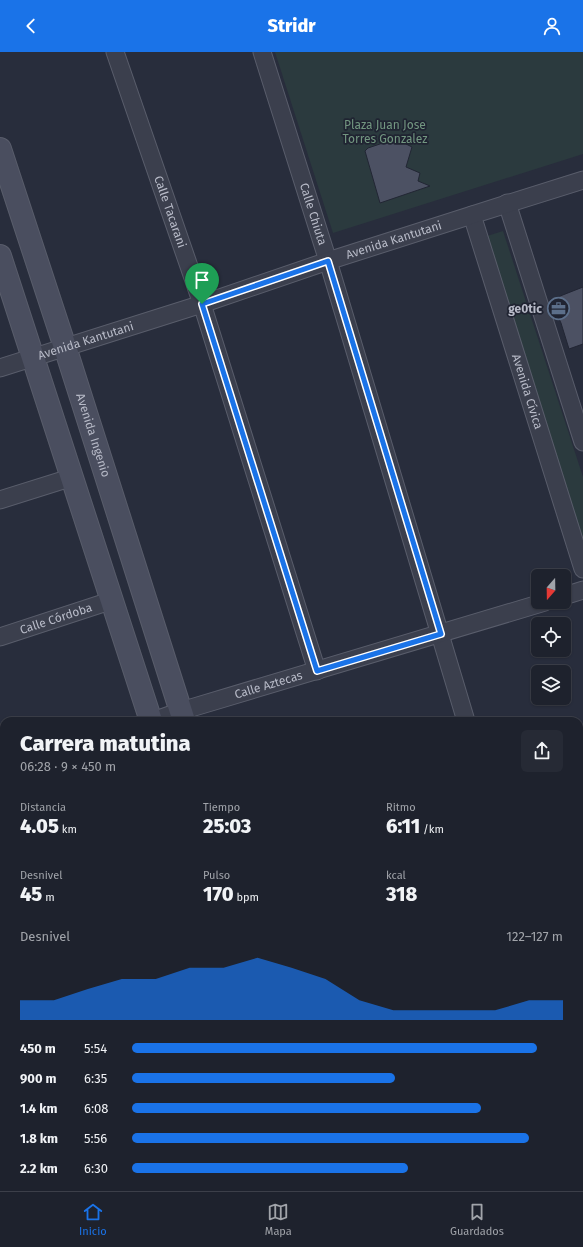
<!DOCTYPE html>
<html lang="es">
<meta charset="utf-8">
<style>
:root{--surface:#1e222d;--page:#262a35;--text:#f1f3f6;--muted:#a1a4aa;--line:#3c3f49;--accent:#1a73e8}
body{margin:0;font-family:"Fira Sans",sans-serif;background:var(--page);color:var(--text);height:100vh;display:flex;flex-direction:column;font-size:15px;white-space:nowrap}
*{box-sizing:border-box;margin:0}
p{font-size:13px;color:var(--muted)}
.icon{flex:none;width:22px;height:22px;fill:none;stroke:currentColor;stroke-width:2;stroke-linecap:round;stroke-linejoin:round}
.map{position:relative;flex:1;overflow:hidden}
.panel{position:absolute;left:0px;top:665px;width:583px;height:474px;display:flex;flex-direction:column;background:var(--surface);border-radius:12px 12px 0 0;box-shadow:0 1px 3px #0004,0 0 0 1px var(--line)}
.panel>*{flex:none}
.needle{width:26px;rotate:200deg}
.fabs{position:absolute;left:531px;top:517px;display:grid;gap:8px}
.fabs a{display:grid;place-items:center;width:40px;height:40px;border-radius:6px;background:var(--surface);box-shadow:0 1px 3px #0004,0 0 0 1px var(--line);font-size:20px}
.pin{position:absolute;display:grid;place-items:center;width:34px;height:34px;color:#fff;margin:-41px -17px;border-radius:50% 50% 50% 0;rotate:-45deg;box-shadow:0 0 4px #0007}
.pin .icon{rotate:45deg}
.round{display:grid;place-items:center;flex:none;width:42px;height:42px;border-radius:6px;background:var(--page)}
.headline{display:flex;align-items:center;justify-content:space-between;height:68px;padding:0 20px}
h1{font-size:22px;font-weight:800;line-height:30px}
.figures{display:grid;grid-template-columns:repeat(3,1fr);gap:6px;height:68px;padding:4px 20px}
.figures div{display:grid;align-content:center}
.figures b{font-size:20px;font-weight:800}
.figures small{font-size:11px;font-weight:400}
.figures p{font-size:11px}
.chart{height:112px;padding:8px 20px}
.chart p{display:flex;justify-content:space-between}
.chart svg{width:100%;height:72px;margin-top:4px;fill:var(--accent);opacity:.7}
ul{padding:0 20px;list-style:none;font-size:13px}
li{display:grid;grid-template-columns:64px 48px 1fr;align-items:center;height:30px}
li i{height:10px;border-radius:5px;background:var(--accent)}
header{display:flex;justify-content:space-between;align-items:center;height:52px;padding:0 20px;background:var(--accent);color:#fff;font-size:18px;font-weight:800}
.tabs{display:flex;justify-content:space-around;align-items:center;height:56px;border-top:1px solid var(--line);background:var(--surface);font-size:11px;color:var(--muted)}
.tabs a{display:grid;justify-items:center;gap:2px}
.tabs .selected{color:var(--accent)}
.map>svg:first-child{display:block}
.green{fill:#2b3a3e}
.building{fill:#4c5163;stroke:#222634}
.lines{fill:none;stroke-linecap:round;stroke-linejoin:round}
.street-casing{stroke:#595d6b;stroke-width:19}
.secondary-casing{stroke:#595d6b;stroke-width:24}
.street{stroke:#3b3f4d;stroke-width:17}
.secondary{stroke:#4a4e5f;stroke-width:22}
.route-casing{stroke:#fff;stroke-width:8}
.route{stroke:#1a73e8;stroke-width:5}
.labels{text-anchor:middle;stroke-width:3.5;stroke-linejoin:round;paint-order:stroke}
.park-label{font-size:12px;fill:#729680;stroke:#202432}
.street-label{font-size:12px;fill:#b8bbc8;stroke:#202432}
.poi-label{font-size:12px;font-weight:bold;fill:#b8bbc8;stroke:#202432;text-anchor:end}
</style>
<header><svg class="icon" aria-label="back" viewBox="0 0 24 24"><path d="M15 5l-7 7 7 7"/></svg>Stridr<svg class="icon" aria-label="person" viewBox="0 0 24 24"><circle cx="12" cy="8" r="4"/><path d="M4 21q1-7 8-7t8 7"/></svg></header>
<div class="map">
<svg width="583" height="1139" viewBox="0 0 583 1139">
<rect width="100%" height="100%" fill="#282d3c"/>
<g class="green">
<path d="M275,0H583V102L333,181Z"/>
<path d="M503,179L583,425V490L484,185Z"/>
</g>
<g class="building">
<path d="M410,82L406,92L412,95L406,115L420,121L418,129L430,134L380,151L365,99L368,96Z"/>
<path d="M583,235V292L569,297L561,271L550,248Z"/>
</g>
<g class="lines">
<defs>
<g id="street">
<path id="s1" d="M115,0L202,252L317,619"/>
<path id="s2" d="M262,0L328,209L466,669"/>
<path d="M507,151L583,390"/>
<path id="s3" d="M472,163L583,517"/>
<path id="s4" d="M0,316L202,252L328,209L472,163L583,128"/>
<path d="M0,448L73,425"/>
<path d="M564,544L583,538"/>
<path id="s5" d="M0,585L113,548"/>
<path id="s6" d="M153,669L181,659L545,550"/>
<path d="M0,718L4,717"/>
<path d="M0,852L4,850"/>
<path d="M0,989L4,988"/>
<path d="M579,1002L583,1017"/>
<path d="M0,1030L4,1028"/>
<path d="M154,1135L156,1139"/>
<path d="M479,1135L480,1139"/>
<path d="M119,1139L131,1135"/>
</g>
<g id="secondary">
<path id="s7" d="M0,97L65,295L184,669"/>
<path d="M0,204L151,669"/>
<path d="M579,816L583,815"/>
<path d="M579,852L583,851"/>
<path d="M301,1135L302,1139"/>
<path d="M335,1135L336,1139"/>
</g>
</defs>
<use href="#street" class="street-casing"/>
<use href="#secondary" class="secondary-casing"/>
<use href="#street" class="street"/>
<use href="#secondary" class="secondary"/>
</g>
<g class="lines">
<defs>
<path id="route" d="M328,209L441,582L317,619L202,252Z"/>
</defs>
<use href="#route" class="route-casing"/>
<use href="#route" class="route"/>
</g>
<defs>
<symbol id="office-ring" viewBox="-11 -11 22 22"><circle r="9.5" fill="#202432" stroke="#5c6f8a" stroke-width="1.5"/><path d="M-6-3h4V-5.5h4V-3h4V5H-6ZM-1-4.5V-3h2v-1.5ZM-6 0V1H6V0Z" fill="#5c6f8a"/></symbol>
</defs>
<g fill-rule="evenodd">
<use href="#office-ring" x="546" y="244" width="25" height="25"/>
</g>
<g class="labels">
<g class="park-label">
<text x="385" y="77">Plaza Juan Jose<tspan x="385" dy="14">Torres Gonzalez</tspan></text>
</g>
<g class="street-label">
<text dy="4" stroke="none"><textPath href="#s1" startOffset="169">Calle Tacarani</textPath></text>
<text dy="4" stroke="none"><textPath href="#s2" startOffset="170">Calle Chiuta</textPath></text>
<text dy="4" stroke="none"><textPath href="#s4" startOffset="414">Avenida Kantutani</textPath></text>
<text dy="4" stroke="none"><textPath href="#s4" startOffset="90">Avenida Kantutani</textPath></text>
<text dy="4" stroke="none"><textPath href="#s3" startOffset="185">Avenida Cívica</textPath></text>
<text dy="4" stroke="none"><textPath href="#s7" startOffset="301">Avenida Ingenio</textPath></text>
<text dy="4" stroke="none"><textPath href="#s5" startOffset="59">Calle Córdoba</textPath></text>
<text dy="4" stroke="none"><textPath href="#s6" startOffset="121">Calle Aztecas</textPath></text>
</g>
<g class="poi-label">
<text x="542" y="261">ge0tic</text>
</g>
</g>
</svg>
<div class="fabs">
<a><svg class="needle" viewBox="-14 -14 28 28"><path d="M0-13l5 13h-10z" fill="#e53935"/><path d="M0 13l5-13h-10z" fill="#a1a4aa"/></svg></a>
<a><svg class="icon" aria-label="locate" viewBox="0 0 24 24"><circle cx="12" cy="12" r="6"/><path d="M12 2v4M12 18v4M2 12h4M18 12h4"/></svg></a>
<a><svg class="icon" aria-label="layers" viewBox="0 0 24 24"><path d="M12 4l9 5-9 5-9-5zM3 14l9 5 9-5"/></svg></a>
</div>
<div class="pin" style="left:202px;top:252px;background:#1e9e55"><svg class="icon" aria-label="arrive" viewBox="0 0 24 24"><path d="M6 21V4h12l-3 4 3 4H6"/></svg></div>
<section class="panel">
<div class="headline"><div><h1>Carrera matutina</h1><p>06:28 · 9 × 450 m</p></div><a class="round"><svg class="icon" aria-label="share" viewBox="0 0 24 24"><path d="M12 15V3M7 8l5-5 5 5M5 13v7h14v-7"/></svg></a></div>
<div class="figures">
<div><p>Distancia</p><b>4.05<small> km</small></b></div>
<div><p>Tiempo</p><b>25:03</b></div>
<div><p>Ritmo</p><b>6:11<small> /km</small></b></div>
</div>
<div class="figures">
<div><p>Desnivel</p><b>45<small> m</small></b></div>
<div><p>Pulso</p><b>170<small> bpm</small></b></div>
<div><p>kcal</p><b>318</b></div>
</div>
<div class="chart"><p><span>Desnivel</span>122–127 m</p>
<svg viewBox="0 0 160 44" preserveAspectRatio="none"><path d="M0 44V32L10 32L20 25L30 19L40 19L50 12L60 12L70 6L80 12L90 19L100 32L110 38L120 38L130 38L140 38L150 32L160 32V44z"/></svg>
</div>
<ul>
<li><b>450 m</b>5:54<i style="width:94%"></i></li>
<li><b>900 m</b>6:35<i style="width:61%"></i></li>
<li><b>1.4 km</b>6:08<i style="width:81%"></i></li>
<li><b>1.8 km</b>5:56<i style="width:92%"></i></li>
<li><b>2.2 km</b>6:30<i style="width:64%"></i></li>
</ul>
</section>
</div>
<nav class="tabs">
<a class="selected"><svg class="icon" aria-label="home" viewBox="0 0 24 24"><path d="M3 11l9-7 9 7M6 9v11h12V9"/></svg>Inicio</a>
<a><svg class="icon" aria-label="map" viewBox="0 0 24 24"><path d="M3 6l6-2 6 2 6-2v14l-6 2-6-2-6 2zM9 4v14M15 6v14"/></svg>Mapa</a>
<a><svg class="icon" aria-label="saved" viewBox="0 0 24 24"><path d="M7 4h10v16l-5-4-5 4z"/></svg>Guardados</a>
</nav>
